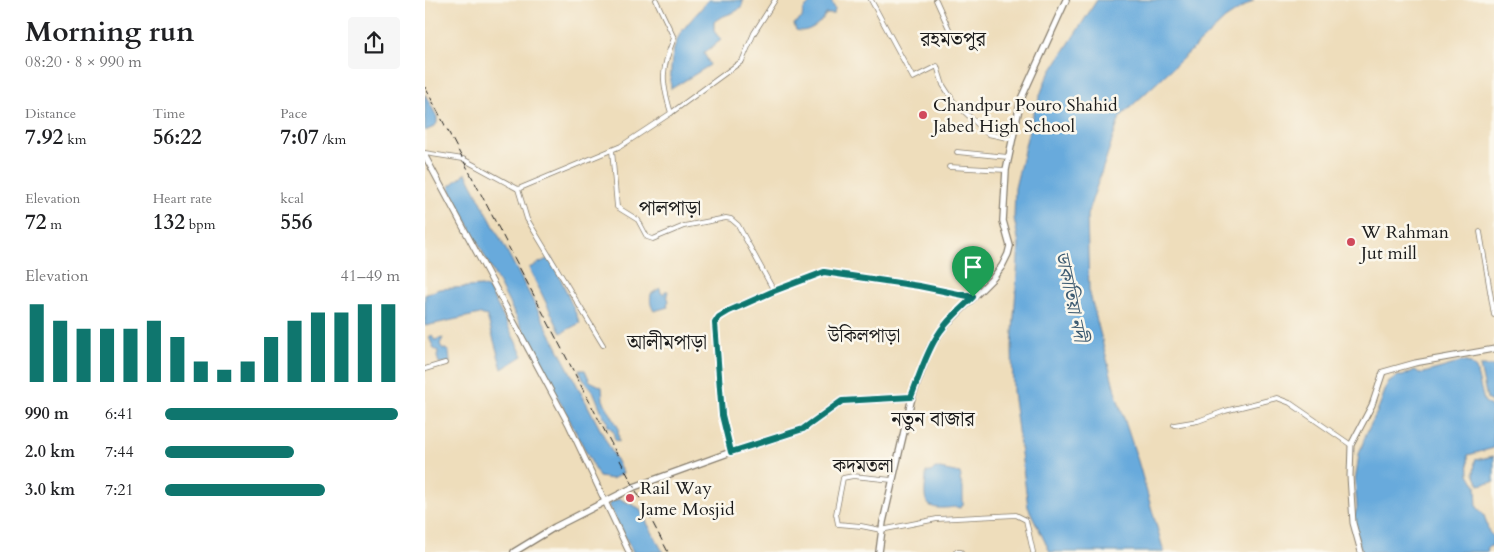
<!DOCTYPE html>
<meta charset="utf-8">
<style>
:root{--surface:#fff;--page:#f6f6f6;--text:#202124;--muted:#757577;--accent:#0f766e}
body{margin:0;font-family:Cardo,"Noto Serif Bengali",serif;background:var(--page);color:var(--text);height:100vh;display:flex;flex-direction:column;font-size:19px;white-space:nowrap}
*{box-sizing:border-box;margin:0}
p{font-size:16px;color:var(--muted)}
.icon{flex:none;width:28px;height:28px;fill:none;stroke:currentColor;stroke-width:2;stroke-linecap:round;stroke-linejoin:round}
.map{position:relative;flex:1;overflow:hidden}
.sheet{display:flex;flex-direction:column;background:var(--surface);width:425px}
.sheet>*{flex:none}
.pin{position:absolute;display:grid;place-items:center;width:42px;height:42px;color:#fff;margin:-51px -21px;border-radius:50% 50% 50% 0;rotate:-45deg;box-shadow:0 0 5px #0007}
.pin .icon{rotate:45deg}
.round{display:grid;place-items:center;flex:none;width:52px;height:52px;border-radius:5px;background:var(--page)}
.head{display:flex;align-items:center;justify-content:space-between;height:85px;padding:0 25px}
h1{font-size:28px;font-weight:800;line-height:38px}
.figures{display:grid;grid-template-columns:repeat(3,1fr);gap:8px;height:85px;padding:5px 25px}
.figures div{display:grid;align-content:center}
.figures b{font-size:21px;font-weight:800}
.figures small{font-size:14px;font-weight:400}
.figures p{font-size:14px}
.chart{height:140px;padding:10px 25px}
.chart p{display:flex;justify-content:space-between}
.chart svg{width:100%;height:90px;margin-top:5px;stroke:var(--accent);stroke-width:6}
ul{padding:0 25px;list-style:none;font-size:16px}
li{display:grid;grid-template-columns:80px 60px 1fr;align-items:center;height:38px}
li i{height:12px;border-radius:6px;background:var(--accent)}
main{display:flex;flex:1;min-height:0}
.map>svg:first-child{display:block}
.water{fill:#68aadc;stroke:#42637c}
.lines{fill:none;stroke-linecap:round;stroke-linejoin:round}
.minor-casing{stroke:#857c6c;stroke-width:5.5}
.tertiary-casing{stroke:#857c6c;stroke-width:7}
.secondary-casing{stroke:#857c6c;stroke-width:8}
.minor{stroke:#fff;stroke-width:4}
.tertiary{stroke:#fff;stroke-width:5}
.secondary{stroke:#fff;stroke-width:5.5}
.rail{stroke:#1c1c1c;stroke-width:1;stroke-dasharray:8 4;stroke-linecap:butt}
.route-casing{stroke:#fff;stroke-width:10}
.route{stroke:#0f766e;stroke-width:6}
.poi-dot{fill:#d1495b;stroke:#fbf7ec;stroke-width:2}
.labels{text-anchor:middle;stroke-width:5;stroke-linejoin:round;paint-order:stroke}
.poi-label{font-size:18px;fill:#1c1c1c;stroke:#fbf7ec;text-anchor:start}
.water-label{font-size:19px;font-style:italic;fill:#3e5c72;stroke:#fbf7ec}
.neighbourhood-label{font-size:19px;fill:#1c1c1c;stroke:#fbf7ec}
.quarter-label{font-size:20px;fill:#1c1c1c;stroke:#fbf7ec}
</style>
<main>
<section class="sheet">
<div class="head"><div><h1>Morning run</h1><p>08:20 · 8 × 990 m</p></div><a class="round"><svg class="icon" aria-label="share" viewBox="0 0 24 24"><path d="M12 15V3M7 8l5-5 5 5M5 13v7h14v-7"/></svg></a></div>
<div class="figures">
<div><p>Distance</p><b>7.92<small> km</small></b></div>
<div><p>Time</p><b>56:22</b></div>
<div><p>Pace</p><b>7:07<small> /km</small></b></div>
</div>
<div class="figures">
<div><p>Elevation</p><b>72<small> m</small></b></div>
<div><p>Heart rate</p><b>132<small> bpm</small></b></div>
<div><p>kcal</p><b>556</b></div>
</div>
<div class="chart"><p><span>Elevation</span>41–49 m</p>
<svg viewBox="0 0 160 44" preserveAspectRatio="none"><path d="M5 44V6M15 44V14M25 44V18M35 44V18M45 44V18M55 44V14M65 44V22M75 44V34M85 44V38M95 44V34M105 44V22M115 44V14M125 44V10M135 44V10M145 44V6M155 44V6"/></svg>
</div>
<ul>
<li><b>990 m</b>6:41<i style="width:99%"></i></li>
<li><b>2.0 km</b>7:44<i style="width:55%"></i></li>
<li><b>3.0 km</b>7:21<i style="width:68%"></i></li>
</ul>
</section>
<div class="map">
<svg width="1069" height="552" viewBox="0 0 1069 552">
<rect width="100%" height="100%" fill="#fbf7ec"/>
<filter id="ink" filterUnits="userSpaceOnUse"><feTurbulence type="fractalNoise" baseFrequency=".02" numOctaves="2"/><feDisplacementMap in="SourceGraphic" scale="10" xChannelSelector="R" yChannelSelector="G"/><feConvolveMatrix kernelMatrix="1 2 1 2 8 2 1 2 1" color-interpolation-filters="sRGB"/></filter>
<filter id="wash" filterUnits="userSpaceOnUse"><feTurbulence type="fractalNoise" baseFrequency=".0096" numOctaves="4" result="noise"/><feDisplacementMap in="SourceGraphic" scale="20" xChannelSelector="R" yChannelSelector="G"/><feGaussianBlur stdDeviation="1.12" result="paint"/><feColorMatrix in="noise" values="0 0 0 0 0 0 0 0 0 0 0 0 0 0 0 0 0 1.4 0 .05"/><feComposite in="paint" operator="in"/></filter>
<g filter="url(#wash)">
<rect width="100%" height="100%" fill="#edb"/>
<g class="water">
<path d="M283,0H318C318,15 299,12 289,22V31L296,40L279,53L285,65L246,89C245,70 246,47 257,31C265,20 275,11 283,0Z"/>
<path d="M388,0H406L410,9L409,14H401C396,23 383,34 371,30L369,24L377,18L378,10Z"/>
<path d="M672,0H829L800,19L695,117L662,215L664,290L691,394L713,461L739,552H625L603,507L588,392L587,347L594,244L589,218L590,188L607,117L621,79Z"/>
<path d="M0,94L12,117V123L9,127L0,131Z"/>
<path d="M41,173L198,473L187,479L174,477L24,187Z"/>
<path d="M126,257L155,323L136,333L104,268Z"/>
<path d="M57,286L64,289L98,356L77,369L62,316L55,314L0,326V295L14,289Z"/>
<path d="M235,288L236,293L239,294L240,291H243L242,295L244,301L242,304L243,307L229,311C225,305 225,300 226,294Z"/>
<path d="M7,335L9,340L18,338L15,344L17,348C26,350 24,355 25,363H14L12,357L13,351L9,349L4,337Z"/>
<path d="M1037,361L1045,363L1051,369L1059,401L1068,408L1066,422L1069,425V448L1043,455L1044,474L1051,486L1052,507L1059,515L1064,532L1069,537L1067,546L1062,547L1063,552H937L927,523L932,508L930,482L934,454L941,434L952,412L963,383L973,376H978L990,370L996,374C1010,369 1024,367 1037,361Z"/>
<path d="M1055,366H1069V404L1062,399Z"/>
<path d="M154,370H160L165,381L177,387L178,400L193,427L194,442L190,440L188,431L182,425L183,422L178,415L169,393L158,379Z"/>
<path d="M1069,456V482L1054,485L1049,474L1050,460Z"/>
<path d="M510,468L535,473L536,477L535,480L538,487V505L535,508C529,506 526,508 520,508C493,510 501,491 501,472H506Z"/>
<path d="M195,499L214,508L238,552H208L184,506L187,501Z"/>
</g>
</g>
<g filter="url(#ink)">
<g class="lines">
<defs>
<g id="minor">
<path d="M231,0L249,38C236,70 236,80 246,113"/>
<path d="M446,0L488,78L512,66L518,85L529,102L563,134L587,139"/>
<path d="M511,0L525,31L515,37"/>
<path d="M187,150L192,207L213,220L222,237L228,239L259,226L301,218L306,219L313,225L349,291L399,272L494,286L548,297"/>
<path d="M532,152L583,157"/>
<path d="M0,153L38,159L93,189L196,146L246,113L317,61L329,33L350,0"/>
<path d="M524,167L581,170"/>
<path d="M93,189L102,219L178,345"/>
<path d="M1055,232L1069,315"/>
<path d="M0,369L20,363"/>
<path d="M749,425L773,421L800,411L852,398L865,403L926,445"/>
<path d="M306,452L297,415L290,323C299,308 332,298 349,291"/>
<path d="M467,480L428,476L418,478L411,514L413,524L436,526L456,530L512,519L591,515L601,520L608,552"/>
<path d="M531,552H536"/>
</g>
<g id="tertiary">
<path d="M0,156L143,423L204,552"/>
<path d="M936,552L928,523L925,476L926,445L947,405L958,372L990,363L1069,349"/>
</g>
<g id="secondary">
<path d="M89,552L130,527L209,487L306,452L378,429L417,401L487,397"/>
<path d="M454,552L458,522L487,397L505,348L518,328L568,278L577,266L583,254L585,246L578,221L581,170L596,99L641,0"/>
</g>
</defs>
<use href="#minor" class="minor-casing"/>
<use href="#tertiary" class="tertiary-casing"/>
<use href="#secondary" class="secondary-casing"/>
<use href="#minor" class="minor"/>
<use href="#tertiary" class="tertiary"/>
<use href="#secondary" class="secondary"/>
<path class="rail" d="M0,87L243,552"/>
</g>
</g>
<g class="lines" filter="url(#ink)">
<defs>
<path id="route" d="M399,272L494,286L548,297C535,310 520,322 511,338C500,356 494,377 486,397L417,401L378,429L306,452L297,415L290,323L294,317L304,311L349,291Z"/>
</defs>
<use href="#route" class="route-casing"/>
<use href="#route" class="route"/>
</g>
<g class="poi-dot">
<circle cx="498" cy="115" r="5"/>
<circle cx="926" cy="242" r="5"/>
<circle cx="205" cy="498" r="5"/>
</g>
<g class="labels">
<g class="poi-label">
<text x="508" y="111">Chandpur Pouro Shahid<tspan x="508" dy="21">Jabed High School</tspan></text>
<text x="936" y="238">W Rahman<tspan x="936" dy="21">Jut mill</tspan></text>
<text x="215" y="494">Rail Way<tspan x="215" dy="21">Jame Mosjid</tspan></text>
</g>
<g class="water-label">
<text transform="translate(647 296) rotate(78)" y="7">ডাকাতিয়া নদী</text>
</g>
<g class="neighbourhood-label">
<text x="439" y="342">উকিলপাড়া</text>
<text x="438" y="472">কদমতলা</text>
</g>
<g class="quarter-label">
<text x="528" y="46">রহমতপুর</text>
<text x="245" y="215">পালপাড়া</text>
<text x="242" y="349">আলীমপাড়া</text>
<text x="508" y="426">নতুন বাজার</text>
</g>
</g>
</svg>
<div class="pin" style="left:548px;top:297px;background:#1e9e55"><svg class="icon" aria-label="arrive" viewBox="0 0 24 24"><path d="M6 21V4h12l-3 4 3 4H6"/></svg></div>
</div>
</main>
